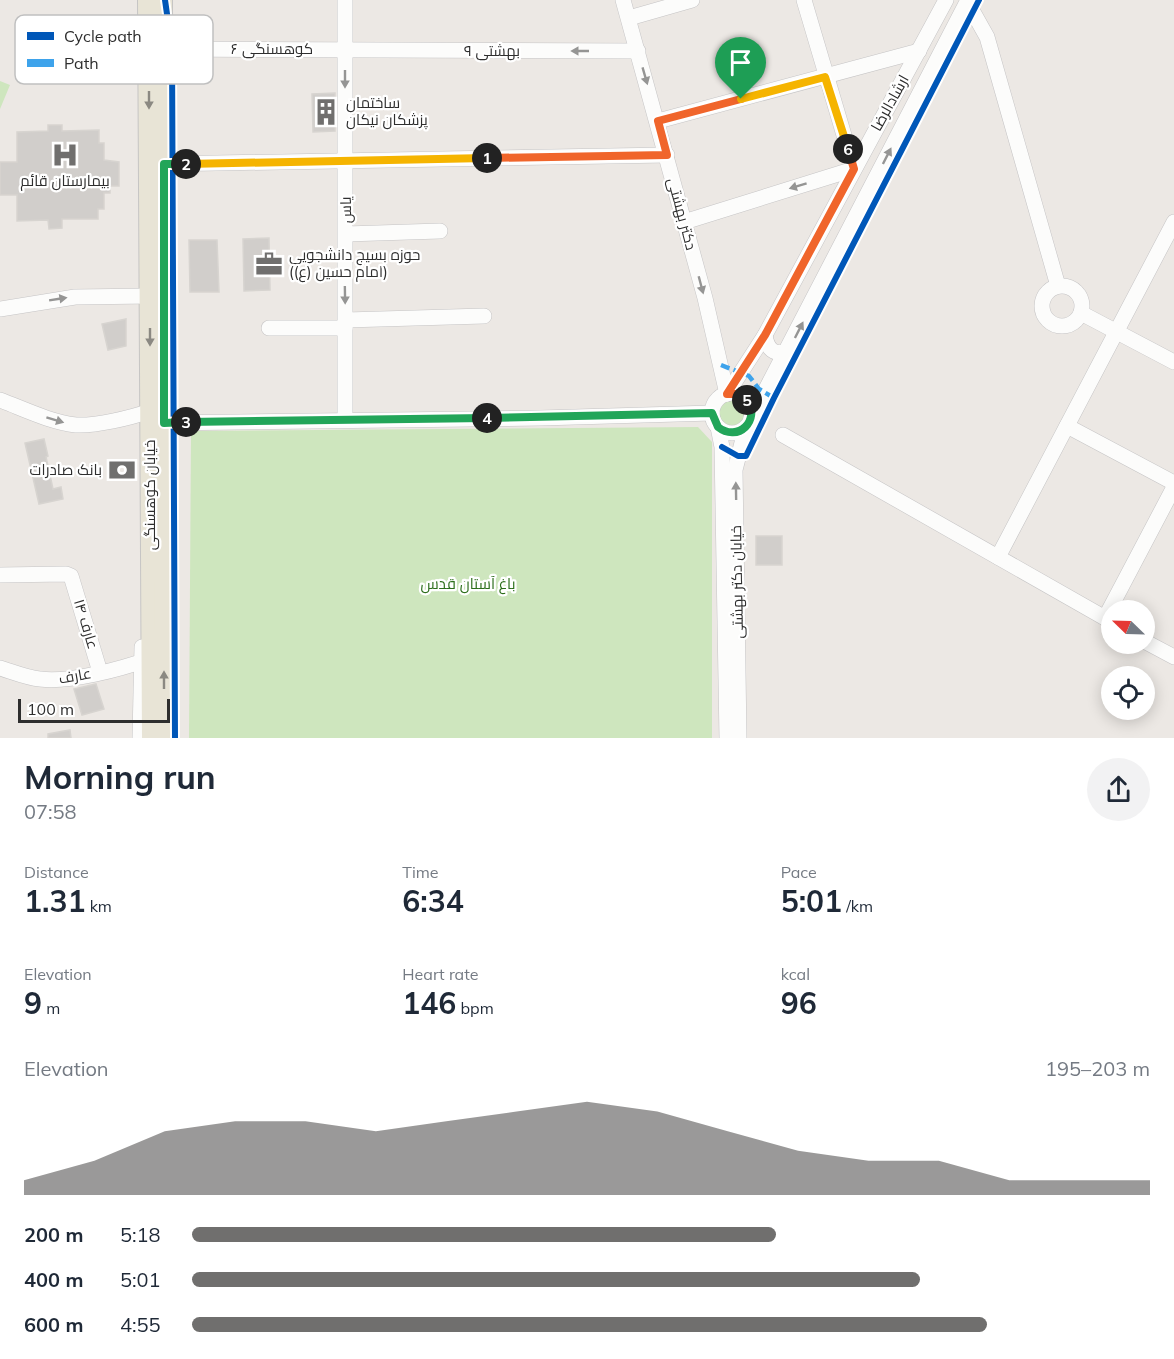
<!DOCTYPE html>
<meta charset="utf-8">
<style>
:root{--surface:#fff;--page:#f2f2f3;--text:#1f2937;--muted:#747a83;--accent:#706f6e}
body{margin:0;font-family:Mulish,Cairo,sans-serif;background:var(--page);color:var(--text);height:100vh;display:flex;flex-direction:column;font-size:22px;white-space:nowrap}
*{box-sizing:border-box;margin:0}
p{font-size:20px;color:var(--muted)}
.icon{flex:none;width:33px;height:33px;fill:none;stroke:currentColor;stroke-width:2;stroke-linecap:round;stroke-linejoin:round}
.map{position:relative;height:738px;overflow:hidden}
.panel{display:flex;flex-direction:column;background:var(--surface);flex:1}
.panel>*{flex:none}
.needle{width:39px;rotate:293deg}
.controls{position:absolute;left:1101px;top:600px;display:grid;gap:12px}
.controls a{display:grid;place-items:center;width:54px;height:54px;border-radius:50%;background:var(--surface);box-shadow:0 3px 15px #0003;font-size:30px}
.scale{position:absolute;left:18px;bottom:15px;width:152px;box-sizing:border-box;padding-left:6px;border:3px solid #2e2e2e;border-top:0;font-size:16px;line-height:21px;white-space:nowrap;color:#2e2e2e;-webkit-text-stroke:4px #fff;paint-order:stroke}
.pin{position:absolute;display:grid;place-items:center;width:51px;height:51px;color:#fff;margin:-62px -26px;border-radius:50% 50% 50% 0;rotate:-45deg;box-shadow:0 0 6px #0007}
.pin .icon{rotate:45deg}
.km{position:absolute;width:30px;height:30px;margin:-15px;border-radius:50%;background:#222;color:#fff;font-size:16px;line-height:30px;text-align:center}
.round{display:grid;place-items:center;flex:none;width:63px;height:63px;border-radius:32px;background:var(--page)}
.overview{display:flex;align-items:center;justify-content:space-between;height:102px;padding:0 24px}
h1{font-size:33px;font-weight:700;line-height:45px}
.metrics{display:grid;grid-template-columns:repeat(3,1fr);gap:9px;height:102px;padding:6px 24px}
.metrics div{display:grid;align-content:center}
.metrics b{font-size:30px;font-weight:700}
.metrics small{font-size:16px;font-weight:400}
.metrics p{font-size:16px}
.chart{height:168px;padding:12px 24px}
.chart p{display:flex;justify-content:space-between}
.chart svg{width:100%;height:108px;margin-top:6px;fill:var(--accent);opacity:.7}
ul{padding:0 24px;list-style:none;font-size:20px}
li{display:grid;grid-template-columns:96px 72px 1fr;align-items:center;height:45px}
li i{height:15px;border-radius:8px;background:var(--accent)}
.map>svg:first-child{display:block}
.green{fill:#cee6be}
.building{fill:#d1cecb;stroke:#d7d4d0;stroke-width:1.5}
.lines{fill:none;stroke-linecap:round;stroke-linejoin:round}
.minor-casing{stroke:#c5c4c5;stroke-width:16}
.major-casing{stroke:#c6c5c4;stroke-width:20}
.minor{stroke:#fcfcfb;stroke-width:15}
.major{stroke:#e8e4d6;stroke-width:18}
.quiet{stroke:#3ea3eb;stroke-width:4.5;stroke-dasharray:9 4.5;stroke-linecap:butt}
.cycleway-casing{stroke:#fff;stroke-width:10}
.cycleway{stroke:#0057b8;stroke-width:6}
.oneway{fill:#959594}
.oneway2{fill:#8b8982}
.split-1-casing{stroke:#fff;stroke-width:12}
.split-2-casing{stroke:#fff;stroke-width:12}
.split-3-casing{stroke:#fff;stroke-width:12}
.split-4-casing{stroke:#fff;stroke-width:12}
.split-5-casing{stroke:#fff;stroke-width:12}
.split-6-casing{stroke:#fff;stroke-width:12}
.split-7-casing{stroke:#fff;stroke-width:12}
.split-1{stroke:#f0652b;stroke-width:8}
.split-2{stroke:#f5b400;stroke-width:8}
.split-3{stroke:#22a559;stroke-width:8}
.split-4{stroke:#22a559;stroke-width:8}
.split-5{stroke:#22a559;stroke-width:8}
.split-6{stroke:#f0652b;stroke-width:8}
.split-7{stroke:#f5b400;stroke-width:8}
.labels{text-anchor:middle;stroke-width:4.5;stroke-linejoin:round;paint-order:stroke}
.street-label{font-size:15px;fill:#2e2e2e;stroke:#fff}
.poi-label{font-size:15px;fill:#2e2e2e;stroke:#fff;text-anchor:start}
.park-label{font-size:15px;fill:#2c6e1b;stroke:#fff}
.key{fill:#fff;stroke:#c0c0c0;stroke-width:1.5}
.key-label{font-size:16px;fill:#2e2e2e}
</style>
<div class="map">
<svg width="1174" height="738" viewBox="0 0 1174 738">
<rect width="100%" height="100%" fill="#ece8e4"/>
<g class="green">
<path d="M0,81L10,85L0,109Z"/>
<circle cx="732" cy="413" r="13"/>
<path d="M698,427L712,442V738H189L191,431Z"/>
</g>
<g class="building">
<path d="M335,93V131L313,132L312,94Z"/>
<path d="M48,125H62V131L99,130V143H104V160L119,162V186H110V193H104V209H98V219H62V228L49,229L48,220L17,221V195H0V162H17V132L48,131Z"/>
<path d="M269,238L270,290L244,291L243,239Z"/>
<path d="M189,240H217L219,292H190Z"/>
<path d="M126,319V346L108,350L102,324Z"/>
<path d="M44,439L48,456L46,457L53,489L61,487L63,499L39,504L25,443Z"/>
<rect x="756" y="536" width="26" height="29"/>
<path d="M96,684L104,709L82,715L74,689Z"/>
<path d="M70,730L71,738H48V734Z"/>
</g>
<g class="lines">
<defs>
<g id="minor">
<path d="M623,0L705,298L727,394"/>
<path d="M965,7L973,12L987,37L1058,286"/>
<path d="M629,18L692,0"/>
<path d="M164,49L638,51"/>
<path d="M27,53L148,50"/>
<path d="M658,121L919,51"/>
<path d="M164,164L667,155"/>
<path d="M684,222L854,169L804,0"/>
<path d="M346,234L440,231"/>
<circle cx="1062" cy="306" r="20"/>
<path d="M0,309L75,297L150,296"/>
<path d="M1081,313L1174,362"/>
<path d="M346,320L484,316"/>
<path d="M269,328H345"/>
<path d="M765,335C767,349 774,356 788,351"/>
<circle cx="732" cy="413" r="20"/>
<path d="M727,394L765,335L946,0"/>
<path d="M0,400C24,409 50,422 76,425C96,426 130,418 150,411"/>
<path d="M751,418L968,0"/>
<path d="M345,420V0"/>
<path d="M164,423L541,418L712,413"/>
<path d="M1067,426L1174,483"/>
<path d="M718,427L722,447L727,738"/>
<path d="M783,435L1112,622"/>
<path d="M998,557L1174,222"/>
<path d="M0,575L66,574L71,576L100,672"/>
<path d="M1105,618L1174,487"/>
<path d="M1144,641L1174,657"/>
<path d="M0,668C13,672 27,678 40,679C69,683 121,669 149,659"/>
<path d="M140,738L142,647"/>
<path d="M739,738L735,470L746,427"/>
</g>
<g id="major">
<path d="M147,0L151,738"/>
<path d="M163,0L164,738"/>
</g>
</defs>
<use href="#minor" class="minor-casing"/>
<use href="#major" class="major-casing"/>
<use href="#minor" class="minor"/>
<use href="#major" class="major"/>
<path class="quiet" d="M721,365L749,376L759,389L774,398"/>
<defs>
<g id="cycleway">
<path d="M165,0L172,49L175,738"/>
<path d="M164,423L541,418L712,413"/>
<path d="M722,447L738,456H746L774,398L979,0"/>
</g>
</defs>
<use href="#cycleway" class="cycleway-casing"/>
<use href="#cycleway" class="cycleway"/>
</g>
<defs><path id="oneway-solid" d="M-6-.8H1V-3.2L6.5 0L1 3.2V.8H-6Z" transform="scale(1.5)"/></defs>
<g class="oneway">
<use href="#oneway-solid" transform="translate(580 51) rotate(-180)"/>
<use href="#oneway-solid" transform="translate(645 76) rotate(74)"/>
<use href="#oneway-solid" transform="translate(345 79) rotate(90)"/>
<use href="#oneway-solid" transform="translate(887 156) rotate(-63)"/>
<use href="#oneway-solid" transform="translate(798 186) rotate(163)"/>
<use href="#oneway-solid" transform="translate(701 285) rotate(75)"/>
<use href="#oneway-solid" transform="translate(345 295) rotate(89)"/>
<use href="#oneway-solid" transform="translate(58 299) rotate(-9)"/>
<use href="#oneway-solid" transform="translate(799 330) rotate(-63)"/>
<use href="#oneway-solid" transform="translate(55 420) rotate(17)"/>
<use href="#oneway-solid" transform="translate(736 491) rotate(-91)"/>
</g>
<g class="oneway2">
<use href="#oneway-solid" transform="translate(149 100) rotate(90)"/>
<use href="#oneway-solid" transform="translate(150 337) rotate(90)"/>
<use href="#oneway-solid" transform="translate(164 680) rotate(-90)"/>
</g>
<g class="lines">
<defs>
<path id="split-1" d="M487,158L667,155L658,121L741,99"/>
<path id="split-2" d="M186,164L487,158"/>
<path id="split-3" d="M186,164H164V423L186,422"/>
<path id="split-4" d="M186,422L487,418"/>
<path id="split-5" d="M487,418L712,413L718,427C738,443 761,420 747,400"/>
<path id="split-6" d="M747,400L737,394H727L765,335L854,169L848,149"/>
<path id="split-7" d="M741,99L825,77L848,149"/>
</defs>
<use href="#split-1" class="split-1-casing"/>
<use href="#split-2" class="split-2-casing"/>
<use href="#split-3" class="split-3-casing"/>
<use href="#split-4" class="split-4-casing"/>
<use href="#split-5" class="split-5-casing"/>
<use href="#split-6" class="split-6-casing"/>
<use href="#split-7" class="split-7-casing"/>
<use href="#split-1" class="split-1"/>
<use href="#split-2" class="split-2"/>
<use href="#split-3" class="split-3"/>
<use href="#split-4" class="split-4"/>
<use href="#split-5" class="split-5"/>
<use href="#split-6" class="split-6"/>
<use href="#split-7" class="split-7"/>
</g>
<defs>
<symbol id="building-bare" viewBox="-9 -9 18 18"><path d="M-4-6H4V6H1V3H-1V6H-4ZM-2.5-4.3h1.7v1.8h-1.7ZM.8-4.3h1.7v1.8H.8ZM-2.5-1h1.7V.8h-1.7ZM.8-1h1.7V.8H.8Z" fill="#706f6e" stroke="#fff" stroke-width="2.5" paint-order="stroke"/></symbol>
<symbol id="hospital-bare" viewBox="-9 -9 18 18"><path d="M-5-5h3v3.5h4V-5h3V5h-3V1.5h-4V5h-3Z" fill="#706f6e" stroke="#fff" stroke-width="2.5" paint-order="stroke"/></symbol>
<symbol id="office-bare" viewBox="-9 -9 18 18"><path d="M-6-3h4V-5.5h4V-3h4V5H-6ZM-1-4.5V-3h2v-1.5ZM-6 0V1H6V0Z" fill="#706f6e" stroke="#fff" stroke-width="2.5" paint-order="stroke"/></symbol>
<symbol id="bank-bare" viewBox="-9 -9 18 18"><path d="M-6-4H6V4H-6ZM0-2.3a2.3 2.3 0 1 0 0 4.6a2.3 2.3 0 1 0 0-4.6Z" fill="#706f6e" stroke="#fff" stroke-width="2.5" paint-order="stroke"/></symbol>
</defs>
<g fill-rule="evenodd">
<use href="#building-bare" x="307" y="93" width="38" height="38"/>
<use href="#hospital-bare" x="46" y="136" width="38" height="38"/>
<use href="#office-bare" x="250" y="245" width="38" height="38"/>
<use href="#bank-bare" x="103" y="451" width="38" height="38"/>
</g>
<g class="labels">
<g class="street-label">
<text x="272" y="54">کوهسنگی ۶</text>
<text x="492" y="56">بهشتی ۹</text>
<text transform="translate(890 103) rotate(-61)" y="5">ارشادالرضا</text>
<text transform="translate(346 210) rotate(-91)" y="5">یاس</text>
<text transform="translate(682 214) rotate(75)" y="5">دکتر بهشتی</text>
<text transform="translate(150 495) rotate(-90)" y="5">خیابان کوهسنگی</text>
<text transform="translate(737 582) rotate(-91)" y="5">خیابان دکتر بهشتی</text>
<text transform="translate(86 624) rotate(73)" y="5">عارف ۱۴</text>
<text transform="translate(75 676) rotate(-10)" y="5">عارف</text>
</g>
<g class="poi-label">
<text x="346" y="108">ساختمان<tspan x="346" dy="17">پزشکان نیکان</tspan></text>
<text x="65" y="186" text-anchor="middle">بیمارستان قائم</text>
<text x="289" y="260">حوزه بسیج دانشجویی<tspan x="289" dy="17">(امام حسین (ع))</tspan></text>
<text x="102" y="475" text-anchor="end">بانک صادرات</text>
</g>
<g class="park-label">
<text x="468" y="589">باغ آستان قدس</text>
</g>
</g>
<rect x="15" y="15" width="198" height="69" rx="9" class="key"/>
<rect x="27" y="32" width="27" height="8" fill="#0057b8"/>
<rect x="27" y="59" width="27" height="8" fill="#3ea3eb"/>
<g class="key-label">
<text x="64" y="42">Cycle path</text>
<text x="64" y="69">Path</text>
</g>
</svg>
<div class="controls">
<a><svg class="needle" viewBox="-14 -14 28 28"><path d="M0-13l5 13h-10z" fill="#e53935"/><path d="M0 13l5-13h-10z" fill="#747a83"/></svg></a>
<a><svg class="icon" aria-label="locate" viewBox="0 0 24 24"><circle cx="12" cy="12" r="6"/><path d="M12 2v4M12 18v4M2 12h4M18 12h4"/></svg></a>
</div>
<div class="scale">100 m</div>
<div class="pin" style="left:741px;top:99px;background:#1e9e55"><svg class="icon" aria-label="arrive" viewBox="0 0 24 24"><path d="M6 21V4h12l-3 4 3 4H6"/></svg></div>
<b class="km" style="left:487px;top:158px">1</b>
<b class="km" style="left:186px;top:164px">2</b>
<b class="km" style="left:186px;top:422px">3</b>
<b class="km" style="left:487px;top:418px">4</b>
<b class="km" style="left:747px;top:400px">5</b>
<b class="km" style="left:848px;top:149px">6</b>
</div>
<section class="panel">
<div class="overview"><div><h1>Morning run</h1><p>07:58</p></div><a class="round"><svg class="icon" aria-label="share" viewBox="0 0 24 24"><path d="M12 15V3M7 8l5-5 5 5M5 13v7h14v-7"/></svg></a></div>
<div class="metrics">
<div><p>Distance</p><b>1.31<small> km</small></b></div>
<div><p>Time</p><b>6:34</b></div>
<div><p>Pace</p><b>5:01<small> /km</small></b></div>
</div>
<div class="metrics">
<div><p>Elevation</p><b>9<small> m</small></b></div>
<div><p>Heart rate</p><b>146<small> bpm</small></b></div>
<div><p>kcal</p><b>96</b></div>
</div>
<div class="chart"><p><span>Elevation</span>195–203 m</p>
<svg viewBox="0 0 160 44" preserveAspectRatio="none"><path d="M0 44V38L10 30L20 18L30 14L40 14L50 18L60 14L70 10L80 6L90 10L100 18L110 26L120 30L130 30L140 38L150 38L160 38V44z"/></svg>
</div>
<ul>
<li><b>200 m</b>5:18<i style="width:61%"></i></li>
<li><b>400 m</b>5:01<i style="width:76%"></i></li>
<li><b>600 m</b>4:55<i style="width:83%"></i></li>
</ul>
</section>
